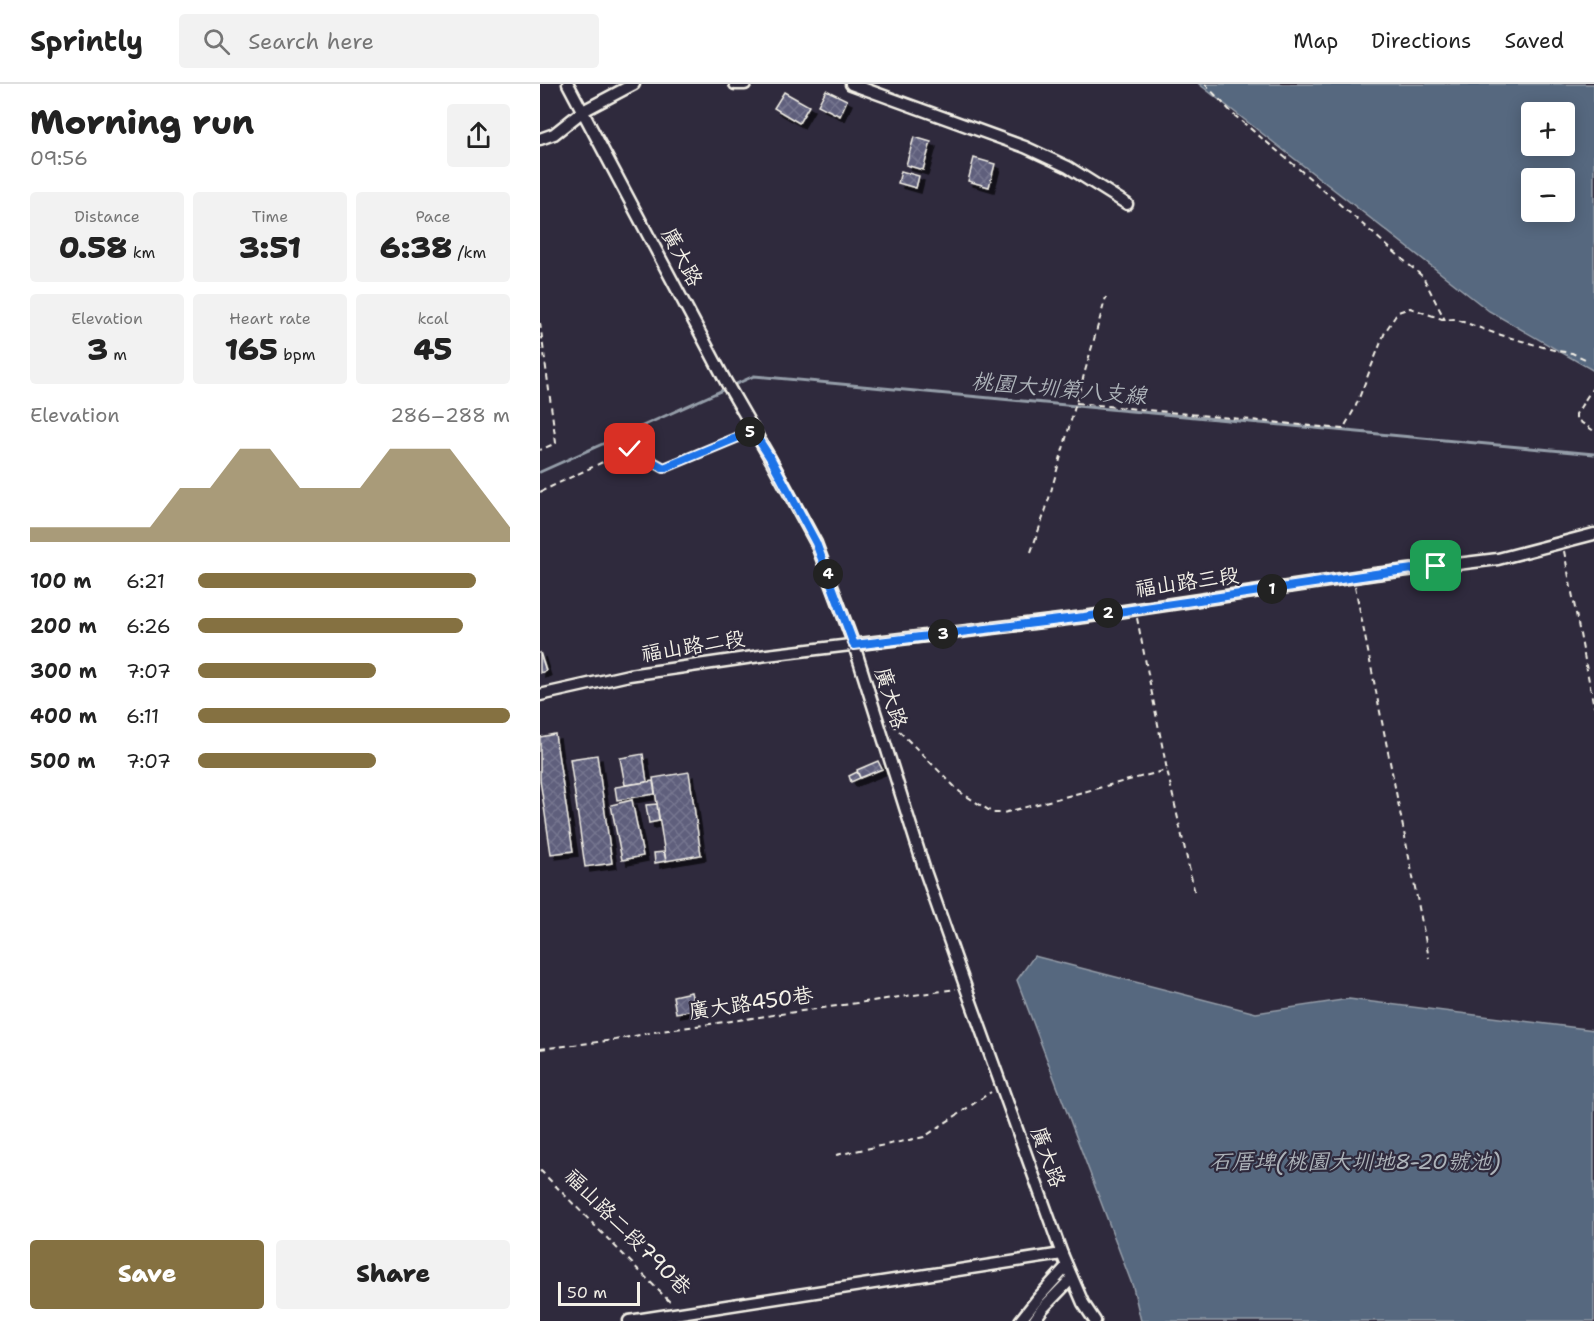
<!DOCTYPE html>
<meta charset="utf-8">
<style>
:root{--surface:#fff;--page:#f2f2f2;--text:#222;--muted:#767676;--line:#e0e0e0;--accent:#857141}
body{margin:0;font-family:"Shantell Sans","LXGW WenKai TC",sans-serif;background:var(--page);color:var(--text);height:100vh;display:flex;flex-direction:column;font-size:22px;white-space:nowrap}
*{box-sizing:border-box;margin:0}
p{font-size:20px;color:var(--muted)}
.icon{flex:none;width:33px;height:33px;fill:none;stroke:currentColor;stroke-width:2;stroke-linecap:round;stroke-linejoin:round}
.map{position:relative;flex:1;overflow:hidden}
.panel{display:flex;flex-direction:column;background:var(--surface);width:540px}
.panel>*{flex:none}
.fabs{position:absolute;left:981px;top:18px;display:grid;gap:12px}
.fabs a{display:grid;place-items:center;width:54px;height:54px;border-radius:6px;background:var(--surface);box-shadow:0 3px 15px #0003;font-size:30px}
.scale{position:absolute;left:18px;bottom:15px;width:82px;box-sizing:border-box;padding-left:6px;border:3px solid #f4f1e8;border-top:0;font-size:16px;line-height:21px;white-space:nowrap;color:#f4f1e8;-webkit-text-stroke:4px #2f2a3d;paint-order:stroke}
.pin{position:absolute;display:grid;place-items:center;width:51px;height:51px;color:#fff;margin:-26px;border-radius:12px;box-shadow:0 3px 9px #0006}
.km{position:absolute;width:30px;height:30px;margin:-15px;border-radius:50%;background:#222;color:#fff;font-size:16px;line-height:30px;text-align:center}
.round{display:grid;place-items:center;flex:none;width:63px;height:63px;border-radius:6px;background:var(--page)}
.overview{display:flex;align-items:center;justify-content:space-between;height:102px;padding:0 30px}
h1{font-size:33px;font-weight:800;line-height:45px}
.figures{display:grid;grid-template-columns:repeat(3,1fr);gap:9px;height:102px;padding:6px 30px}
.figures div{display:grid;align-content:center;border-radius:6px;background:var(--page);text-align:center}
.figures b{font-size:30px;font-weight:800}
.figures small{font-size:16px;font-weight:400}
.figures p{font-size:16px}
.chart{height:168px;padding:12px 30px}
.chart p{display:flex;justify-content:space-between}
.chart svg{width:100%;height:108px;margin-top:6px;fill:var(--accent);opacity:.7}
.cta{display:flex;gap:12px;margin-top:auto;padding:12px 30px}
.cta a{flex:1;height:69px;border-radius:6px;background:var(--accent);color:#fff;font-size:24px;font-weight:800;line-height:69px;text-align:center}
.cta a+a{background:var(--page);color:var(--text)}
ul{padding:0 30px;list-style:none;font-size:20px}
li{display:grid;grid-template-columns:96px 72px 1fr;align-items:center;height:45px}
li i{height:15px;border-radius:8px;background:var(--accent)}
header{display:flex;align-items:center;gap:36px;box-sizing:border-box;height:84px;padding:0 30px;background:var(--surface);border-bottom:2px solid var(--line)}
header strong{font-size:28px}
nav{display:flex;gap:33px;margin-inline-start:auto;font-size:21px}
.search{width:420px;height:54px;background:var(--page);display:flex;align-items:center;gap:15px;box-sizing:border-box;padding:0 21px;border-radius:6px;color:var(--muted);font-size:22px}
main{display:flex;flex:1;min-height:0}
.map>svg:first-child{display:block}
.water{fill:#56677f;stroke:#959ea9;stroke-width:1.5;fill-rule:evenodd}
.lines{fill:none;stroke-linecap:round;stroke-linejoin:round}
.stream{stroke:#959ea9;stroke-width:3}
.building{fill:url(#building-cross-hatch);stroke:#f4f1e8;stroke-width:1.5;filter:url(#shadow)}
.minor-casing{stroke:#f4f1e8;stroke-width:15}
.path{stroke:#f4f1e8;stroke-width:2;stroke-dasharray:6 4.5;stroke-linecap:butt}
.minor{stroke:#2f2a3d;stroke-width:10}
.route-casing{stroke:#fff;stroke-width:12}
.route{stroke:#1a73e8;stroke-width:8}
.labels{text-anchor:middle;stroke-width:4.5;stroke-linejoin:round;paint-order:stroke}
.street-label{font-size:21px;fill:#f4f1e8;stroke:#2f2a3d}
.water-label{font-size:22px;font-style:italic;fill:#adb3b9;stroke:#2f2a3d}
</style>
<header>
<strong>Sprintly</strong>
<div class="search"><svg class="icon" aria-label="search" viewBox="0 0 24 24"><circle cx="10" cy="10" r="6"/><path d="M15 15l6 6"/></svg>Search here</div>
<nav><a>Map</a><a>Directions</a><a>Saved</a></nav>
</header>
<main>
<section class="panel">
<div class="overview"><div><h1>Morning run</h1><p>09:56</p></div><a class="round"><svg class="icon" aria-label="share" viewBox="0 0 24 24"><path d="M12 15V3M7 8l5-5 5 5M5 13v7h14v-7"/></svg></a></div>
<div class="figures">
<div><p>Distance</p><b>0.58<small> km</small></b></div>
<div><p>Time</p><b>3:51</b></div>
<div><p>Pace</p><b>6:38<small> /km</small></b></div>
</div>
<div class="figures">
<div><p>Elevation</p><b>3<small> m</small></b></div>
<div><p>Heart rate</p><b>165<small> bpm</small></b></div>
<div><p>kcal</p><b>45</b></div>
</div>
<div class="chart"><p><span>Elevation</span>286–288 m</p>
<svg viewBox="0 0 160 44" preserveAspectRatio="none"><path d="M0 44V38L10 38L20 38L30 38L40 38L50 22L60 22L70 6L80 6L90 22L100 22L110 22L120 6L130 6L140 6L150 22L160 38V44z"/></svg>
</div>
<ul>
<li><b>100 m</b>6:21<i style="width:89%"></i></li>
<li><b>200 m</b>6:26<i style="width:85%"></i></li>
<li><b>300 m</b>7:07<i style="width:57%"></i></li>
<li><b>400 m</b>6:11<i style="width:100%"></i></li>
<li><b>500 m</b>7:07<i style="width:57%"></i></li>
</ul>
<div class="cta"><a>Save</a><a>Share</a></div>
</section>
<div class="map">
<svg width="1054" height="1237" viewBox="0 0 1054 1237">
<defs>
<pattern id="building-cross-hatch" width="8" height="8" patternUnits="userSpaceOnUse" patternTransform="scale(1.5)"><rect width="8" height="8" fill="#5e5f7c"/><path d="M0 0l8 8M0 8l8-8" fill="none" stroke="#76768f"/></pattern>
<filter id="shadow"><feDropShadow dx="5" dy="5" stdDeviation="0" flood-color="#0009"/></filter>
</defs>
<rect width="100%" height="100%" fill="#2f2a3d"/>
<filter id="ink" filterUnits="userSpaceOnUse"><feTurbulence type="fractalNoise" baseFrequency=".0167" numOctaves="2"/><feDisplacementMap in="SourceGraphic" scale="12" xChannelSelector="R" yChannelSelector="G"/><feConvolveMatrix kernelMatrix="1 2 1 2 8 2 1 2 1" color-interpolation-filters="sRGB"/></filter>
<g filter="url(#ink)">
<g class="water">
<path d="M659,0H1054V287L949,227ZM992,28H1024V62H992ZM992,94H1024V128H992Z"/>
<path d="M494,872L716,929L809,915L1054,946V1237H601L593,1203L477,896Z"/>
</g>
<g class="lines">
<path class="stream" d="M0,388L214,292L1054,370"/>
</g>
<g class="building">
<path d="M286,6L307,16L300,32L278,21Z"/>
<path d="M244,8L269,22L259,39L234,24Z"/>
<path d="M374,53L391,58L383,86L366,81Z"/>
<path d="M434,74L455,80L449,103L428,97Z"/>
<path d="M361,87L379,92L376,104L358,99Z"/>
<path d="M0,568L6,587L0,589Z"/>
<path d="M15,650L33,767L11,770L0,696V653Z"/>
<path d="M103,670L107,698L85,701L80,674Z"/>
<path d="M57,671L72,779L45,783L30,675Z"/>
<path d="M338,677L342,685L320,694L317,686Z"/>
<path d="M149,688L161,771L126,777L113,694Z"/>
<path d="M317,688L320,694L311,698L309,692Z"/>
<path d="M113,697L115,710L77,716L75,703Z"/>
<path d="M92,716L103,772L82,776L71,721Z"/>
<path d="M117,720L119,737L109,739L106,721Z"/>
<path d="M124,768L126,777L115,779L114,769Z"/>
<path d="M151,908L155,926L136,929L133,912Z"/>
</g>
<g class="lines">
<defs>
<g id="minor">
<path d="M28,0L186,298L231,376L276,459L314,561L385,787L426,904L522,1170L543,1219L555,1237"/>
<path d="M195,0H205"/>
<path d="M311,0L485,63L528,83L587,120"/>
<path d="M0,55L14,50L43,27L94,0"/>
<path d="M0,611L89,591L227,571L544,533L835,490L958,475L1054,450"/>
<path d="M89,1237L522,1170"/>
<path d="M480,1237L499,1213L527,1182"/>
<path d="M494,1237L503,1224L532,1194"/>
</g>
</defs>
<use href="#minor" class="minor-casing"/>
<g class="path">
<path d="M665,0L694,31L765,90L883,193L905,236"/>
<path d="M0,239L16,359L0,366"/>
<path d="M1054,302L1036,330V335L1054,347"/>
<path d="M536,319L803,345L815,324L845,248L858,228L870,224L905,236L915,235L954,249L1017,267L1032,269L1045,275"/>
<path d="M0,408L90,365L124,384L204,351"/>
<path d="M1024,467L1054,623"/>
<path d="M491,468L506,425L566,213"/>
<path d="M815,502L889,874"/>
<path d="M597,534L627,686L655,810"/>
<path d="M351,641H353L420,708L453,729H463L627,686"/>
<path d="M0,965L75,956L114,948L416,905"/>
<path d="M296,1071L384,1053L451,1008"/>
<path d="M0,1088L1,1087L131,1219"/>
</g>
<use href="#minor" class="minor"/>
</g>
</g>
<g class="lines" filter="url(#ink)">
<defs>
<path id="route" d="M90,365L124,384L213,347L231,375L276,459L314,561L544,533L835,490L896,482"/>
</defs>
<use href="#route" class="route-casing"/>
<use href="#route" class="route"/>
</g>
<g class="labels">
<g class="street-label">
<text transform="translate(142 173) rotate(62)" y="7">廣大路</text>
<text transform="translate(647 498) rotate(-8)" y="7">福山路三段</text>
<text transform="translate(153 562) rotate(-9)" y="7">福山路二段</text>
<text transform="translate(351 614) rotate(73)" y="7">廣大路</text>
<text transform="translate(211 919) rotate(-8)" y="7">廣大路450巷</text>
<text transform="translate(508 1073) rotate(70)" y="7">廣大路</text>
<text transform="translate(88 1148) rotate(45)" y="7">福山路二段790巷</text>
</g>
<g class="water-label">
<text transform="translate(519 304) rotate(5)" y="8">桃園大圳第八支線</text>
<text x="815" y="1085">石厝埤(桃園大圳地8-20號池)</text>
</g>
</g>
</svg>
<div class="fabs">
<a>+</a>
<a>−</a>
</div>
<div class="scale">50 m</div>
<div class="pin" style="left:896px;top:482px;background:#1e9e55"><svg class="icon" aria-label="arrive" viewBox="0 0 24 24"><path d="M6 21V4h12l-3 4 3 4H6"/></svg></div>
<div class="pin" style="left:90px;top:365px;background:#d93025"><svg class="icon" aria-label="check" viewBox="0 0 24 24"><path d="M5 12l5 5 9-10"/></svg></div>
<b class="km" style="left:732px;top:505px">1</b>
<b class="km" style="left:568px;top:529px">2</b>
<b class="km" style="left:403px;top:550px">3</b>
<b class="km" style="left:288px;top:490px">4</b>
<b class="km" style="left:210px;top:348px">5</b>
</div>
</main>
